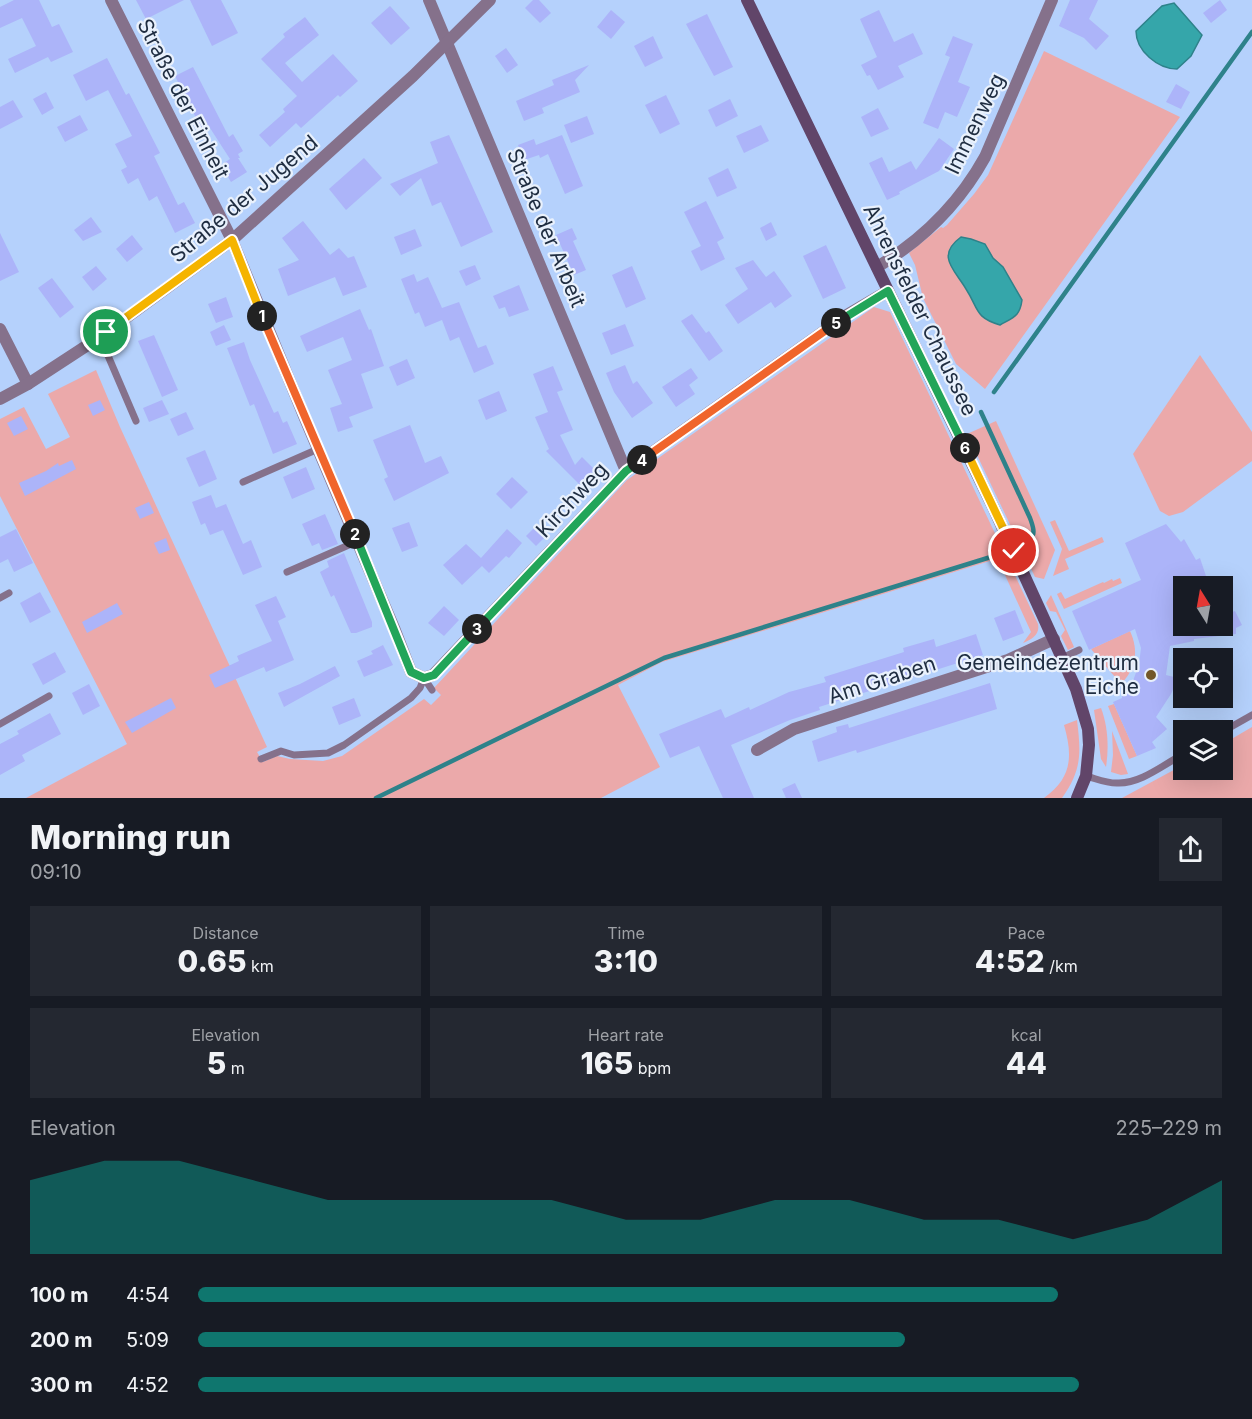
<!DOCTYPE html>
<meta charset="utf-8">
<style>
:root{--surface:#171b24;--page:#242831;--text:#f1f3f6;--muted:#9ea1a6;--accent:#0f766e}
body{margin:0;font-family:Inter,sans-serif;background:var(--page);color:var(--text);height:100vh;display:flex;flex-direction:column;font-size:22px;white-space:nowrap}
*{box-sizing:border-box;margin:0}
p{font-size:20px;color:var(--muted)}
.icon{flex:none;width:33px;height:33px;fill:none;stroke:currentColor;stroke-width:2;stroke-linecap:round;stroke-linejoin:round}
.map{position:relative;height:798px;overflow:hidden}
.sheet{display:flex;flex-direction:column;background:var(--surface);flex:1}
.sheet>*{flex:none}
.needle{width:39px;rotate:349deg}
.fabs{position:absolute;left:1173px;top:576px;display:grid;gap:12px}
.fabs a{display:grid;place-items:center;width:60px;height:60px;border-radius:0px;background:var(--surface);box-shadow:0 6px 24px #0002;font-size:30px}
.pin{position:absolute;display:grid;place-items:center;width:51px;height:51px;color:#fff;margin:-26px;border:3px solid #fff;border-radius:50%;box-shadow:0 2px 6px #0007}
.km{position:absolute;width:30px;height:30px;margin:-15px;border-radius:50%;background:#222;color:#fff;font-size:16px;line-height:30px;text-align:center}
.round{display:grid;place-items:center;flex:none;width:63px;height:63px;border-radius:0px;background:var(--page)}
.overview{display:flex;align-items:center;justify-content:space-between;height:102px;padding:0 30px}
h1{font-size:33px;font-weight:800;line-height:45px}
.metrics{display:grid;grid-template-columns:repeat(3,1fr);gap:9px;height:102px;padding:6px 30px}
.metrics div{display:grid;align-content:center;border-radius:0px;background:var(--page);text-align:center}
.metrics b{font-size:30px;font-weight:800}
.metrics small{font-size:16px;font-weight:400}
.metrics p{font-size:16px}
.chart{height:168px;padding:12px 30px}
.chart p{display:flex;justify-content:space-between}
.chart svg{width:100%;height:108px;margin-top:6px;fill:var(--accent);opacity:.7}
ul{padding:0 30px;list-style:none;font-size:20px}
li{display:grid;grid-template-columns:96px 72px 1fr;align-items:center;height:45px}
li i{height:15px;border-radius:8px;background:var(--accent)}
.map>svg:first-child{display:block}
.green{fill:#eba9aa}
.water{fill:#35a6aa;stroke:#2e828a;stroke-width:1.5}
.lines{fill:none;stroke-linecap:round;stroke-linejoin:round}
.stream{stroke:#2e828a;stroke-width:4.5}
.building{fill:#acb4f9}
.service{stroke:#85718b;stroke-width:7}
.minor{stroke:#85718b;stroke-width:12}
.secondary{stroke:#614569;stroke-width:12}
.split-1-casing{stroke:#fff;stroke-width:12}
.split-2-casing{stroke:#fff;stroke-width:12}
.split-3-casing{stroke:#fff;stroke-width:12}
.split-4-casing{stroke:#fff;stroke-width:12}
.split-5-casing{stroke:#fff;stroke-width:12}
.split-6-casing{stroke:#fff;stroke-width:12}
.split-7-casing{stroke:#fff;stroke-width:12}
.split-1{stroke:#f5b400;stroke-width:8}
.split-2{stroke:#f0652b;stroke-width:8}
.split-3{stroke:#22a559;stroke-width:8}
.split-4{stroke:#22a559;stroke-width:8}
.split-5{stroke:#f0652b;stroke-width:8}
.split-6{stroke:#22a559;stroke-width:8}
.split-7{stroke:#f5b400;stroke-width:8}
.poi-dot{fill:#73582a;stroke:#e9f1fc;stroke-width:2}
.labels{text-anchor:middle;stroke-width:4.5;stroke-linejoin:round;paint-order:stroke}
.street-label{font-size:21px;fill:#1f2d41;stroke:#e9f1fc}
.poi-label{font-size:21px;fill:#1f2d41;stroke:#e9f1fc;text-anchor:end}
</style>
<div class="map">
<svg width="1252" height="798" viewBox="0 0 1252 798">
<rect width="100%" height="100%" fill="#b5d1fc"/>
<g class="green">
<path d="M1044,51L1180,117L985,389L956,364L923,298L915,265L909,253L941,227L943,228L947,225L974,194L988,175Z"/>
<path d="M874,307L890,312L1038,624C1040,635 1032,639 1023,643L1031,632L1005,575L993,560L662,662L618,685L660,767L601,798H26L127,744L0,496V419L24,407L46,449L70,437L48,394L96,370L120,427L267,747L257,752L263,762L277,756L290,759L323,761L342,756L424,699L431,705L441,695L434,688L627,480Z"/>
<path d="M1200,355L1252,432V461L1183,512L1169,516L1160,511L1133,454Z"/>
<path d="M996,421L1055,550L1044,579L1035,577L967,434Z"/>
<path d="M1055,520L1069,551L1102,537L1104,542L1065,559L1069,569L1053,576L1062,549L1050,522Z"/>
<path d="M1120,578L1122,583L1064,609L1057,594L1061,592L1065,599L1103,582L1104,583L1112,579L1113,581Z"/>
<path d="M1051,595L1074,647L1068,650L1061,636L1065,630L1056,612L1050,611L1046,603Z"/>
<path d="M1130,631C1139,651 1136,668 1121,684L1091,649Z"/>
<path d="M1114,704L1137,756L1129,759L1108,706Z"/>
<path d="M1101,708C1108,726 1109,748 1106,767L1101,759L1094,710Z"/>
<path d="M1077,720C1081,753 1082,770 1062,798H1044C1072,778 1073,756 1064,725Z"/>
<path d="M1252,727V798H1122L1183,765L1184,770H1222L1223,744Z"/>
<path d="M1112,731L1128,774L1121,775L1111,772L1113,755Z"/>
</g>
<g class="water">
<path d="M1174,3L1202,35L1191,56L1177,69C1158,69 1136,51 1136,31L1162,6Z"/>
<path d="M961,237L971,239L985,244L993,258L1003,267L1022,300C1020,316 1014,317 1000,325C974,317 979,309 966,289C955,270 935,256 961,237Z"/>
</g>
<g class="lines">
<g class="stream">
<path d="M994,392L1252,32"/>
<path d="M981,412L1030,518C1033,526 1036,534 1030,540"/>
<path d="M376,798L664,658L994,556"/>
</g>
</g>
<g class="building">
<path d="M14,0H39L52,27L59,24L73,52L51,62L48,57L15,73L8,59L36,46L22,18L0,28V7Z"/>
<path d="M136,0H184L146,19Z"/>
<path d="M190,0H221L238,33L212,46Z"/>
<path d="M533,0H539L551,13L540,23L525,8Z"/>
<path d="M1070,0H1098L1089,19L1109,36L1096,50L1084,38L1059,26Z"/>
<path d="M1220,0L1227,10L1211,23L1203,13Z"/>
<path d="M390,6L410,28L391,45L371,23Z"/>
<path d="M611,10L625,22L611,39L597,27Z"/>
<path d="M879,10L894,42L913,33L923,54L898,66L904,77L878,90L870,75L867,76L861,65L877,57L860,19Z"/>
<path d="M707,14L733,67L714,76L686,24Z"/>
<path d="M305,17L319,35L285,63L302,82L333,54L358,81L340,97L338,95L301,128L296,123L270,147L259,135L285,112L283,109L297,96L261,59L285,37L283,34Z"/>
<path d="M653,36L663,58L645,67L634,46Z"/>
<path d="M953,36L973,44L958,82L970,87L957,117L945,112L938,129L923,123L950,57L945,55Z"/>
<path d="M506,48L518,65L507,73L495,56Z"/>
<path d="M107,58L126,95L129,93L160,153L154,156L178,205L184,202L195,223L175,233L157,196L149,201L138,178L128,184L121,170L127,167L115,144L132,136L108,90L86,101L73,75Z"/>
<path d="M589,65L575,80L580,92L542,108L544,113L524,121L516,101L554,85L552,80Z"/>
<path d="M193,67L229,137L233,134L243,151L238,154L240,158H238L247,172L231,182L221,165L230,159L210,128L203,132L175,76Z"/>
<path d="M1176,84L1190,92L1181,109L1166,102Z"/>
<path d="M46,92L54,108L42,115L33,99Z"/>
<path d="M666,95L680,124L660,134L645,105Z"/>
<path d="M730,99L738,116L716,127L708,110Z"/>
<path d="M13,100L23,117L0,129V107Z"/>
<path d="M878,108L889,129L871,137L861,117Z"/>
<path d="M80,115L88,130L65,142L57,127Z"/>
<path d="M587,116L594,134L571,143L564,125Z"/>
<path d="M761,125L769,141L744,153L736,136Z"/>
<path d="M449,135L493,232L461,247L441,202L432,206L421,178L400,196L390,184L438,163L430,142Z"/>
<path d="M562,135L583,186L565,194L548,154L540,158L539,155L524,160L518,145L534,139L536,145Z"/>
<path d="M939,138L954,149L939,171L899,192L900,194L887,200L869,163L882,157L889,172L911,161L916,170Z"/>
<path d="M364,158L382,178L346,210L329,189Z"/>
<path d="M728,168L737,188L717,197L708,178Z"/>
<path d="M706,201L724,238L717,242L725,259L701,271L691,251L701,246L684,212Z"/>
<path d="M91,217L102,232L83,241L74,230Z"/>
<path d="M303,221L330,255L339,248L348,258L354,256L367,287L343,296L335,277L288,296L278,269L299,260L282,238Z"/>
<path d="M771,222L777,235L766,241L760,228Z"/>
<path d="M572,228L577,239L573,241L586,270L574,275L556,235Z"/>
<path d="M415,229L422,246L401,255L394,237Z"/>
<path d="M0,233L19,272L0,281Z"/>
<path d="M132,235L143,249L127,262L116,249Z"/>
<path d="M826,245L846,288L823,299L803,256Z"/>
<path d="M753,260L766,277L774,271L792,296L775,308L771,302L738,324L725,305L748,289L735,268Z"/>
<path d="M475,265L481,279L466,286L459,271Z"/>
<path d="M96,266L107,279L93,291L82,277Z"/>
<path d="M632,266L646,299L626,308L612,275Z"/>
<path d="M414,274L417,282L428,277L442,308L459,302L478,348L486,345L494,364L474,373L459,337L450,341L442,320L425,327L419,312L415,314L401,279Z"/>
<path d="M52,278L74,307L60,318L38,288Z"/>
<path d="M519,285L529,310L509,317L505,307L499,309L493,296Z"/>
<path d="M226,297L233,317L216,323L208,304Z"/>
<path d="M360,309L369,330L371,329L384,366L361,374L373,408L349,417L353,427L338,432L330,408L342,404L328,370L352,360L343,337L307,352L300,336Z"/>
<path d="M692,314L706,333L709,331L723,351L709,361L681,321Z"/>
<path d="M625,324L634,346L611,355L602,333Z"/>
<path d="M224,325L231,340L216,346L210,332Z"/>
<path d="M154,335L178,390L162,397L138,341Z"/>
<path d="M244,342L250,360L274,413L278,411L283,423L287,421L297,444L273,454L254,404L250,406L227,348Z"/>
<path d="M407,359L415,378L397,386L389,367Z"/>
<path d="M625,365L633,384L637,381L653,403L632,418L614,392L606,373Z"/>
<path d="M553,366L563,390L557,392L573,430L560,435L575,465L582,457L595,470L583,482L584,489L546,451L549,449L535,417L548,412L533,374Z"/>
<path d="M691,368L698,378L689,385L695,394L676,407L662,387Z"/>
<path d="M499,391L507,411L486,420L478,400Z"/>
<path d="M100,400L105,410L93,416L88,405Z"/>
<path d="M162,400L169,414L149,422L143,408Z"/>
<path d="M186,412L194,429L178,436L170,419Z"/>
<path d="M21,416L28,429L14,436L7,423Z"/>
<path d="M410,425L425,463L441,456L449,473L394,501L384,479L388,477L373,440Z"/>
<path d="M205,450L217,479L199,487L186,458Z"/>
<path d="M72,460L76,469L25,496L19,483L46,471L58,463L59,466Z"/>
<path d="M306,467L315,489L292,499L283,477Z"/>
<path d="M512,477L528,492L511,509L496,494Z"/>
<path d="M211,495L216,508L226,504L243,544L251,540L262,567L243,575L223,530L210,535L205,523L201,525L192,502Z"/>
<path d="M149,502L154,513L140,519L135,508Z"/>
<path d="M325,514L338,544L322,550L319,543L312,546L302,524Z"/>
<path d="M409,522L418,546L402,552L392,528Z"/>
<path d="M1166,524L1181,542L1184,539L1196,560L1200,558L1208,582L1198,586H1184V626H1222V591L1232,612L1235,611L1242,625L1236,628V634L1194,639V641L1170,646L1166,675L1178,678L1171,694L1156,717L1167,729L1152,742L1156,748L1137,756L1113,702L1122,698V691L1133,681L1139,664L1141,648L1135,629L1089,650L1072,611L1141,580L1125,543Z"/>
<path d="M536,526L546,536L536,546L526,536Z"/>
<path d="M16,529L33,563L14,572L8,559L0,563V537Z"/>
<path d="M507,529L522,543L509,558L506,556L489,573L482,566L462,585L443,565L466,544L481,558Z"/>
<path d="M166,538L170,550L159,554L154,543Z"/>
<path d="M344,553L372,622V627L356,633H351L334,595L331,597L320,572L329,567L327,561Z"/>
<path d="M40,592L51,612L30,623L20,603Z"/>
<path d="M276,596L286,617L278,621L294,660L266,672L264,667L215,688L209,675L239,661L237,656L272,641L255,605Z"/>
<path d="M117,603L123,614L87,633L82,622Z"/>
<path d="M444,606L459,620L444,636L428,623Z"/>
<path d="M1015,610L1024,633L1003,641L994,618Z"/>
<path d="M976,634L983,655L819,707L820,710L790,720L731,745L754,798H723L699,746L670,758L659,734L721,709L725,718L749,707L750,710L789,692L826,682L824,677L904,652L903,648L934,639L936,647Z"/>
<path d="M383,645L393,665L364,677L357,661L373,654L371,651Z"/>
<path d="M55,652L66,672L43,685L32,664Z"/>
<path d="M335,666L340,676L284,707L278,693L300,684Z"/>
<path d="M990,683L997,709L857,753L856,750L818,762L812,741L837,732L836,727L848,724L849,728Z"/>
<path d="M89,684L100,706L83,715L72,693Z"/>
<path d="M171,698L176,708L132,733L125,722Z"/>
<path d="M354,698L361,716L339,725L332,707Z"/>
<path d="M50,713L61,734L22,755L25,761L0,775V744L19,734L17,731Z"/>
<path d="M795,783L802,798H786L782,789Z"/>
</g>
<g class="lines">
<g class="service">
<path d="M100,337L136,421"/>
<path d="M243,482L318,449"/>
<path d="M287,572L358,541"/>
<path d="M0,598L9,593"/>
<path d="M1062,658L1079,650"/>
<path d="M424,678L432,690"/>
<path d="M0,724L49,696"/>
<path d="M1222,732L1252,715"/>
<path d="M261,759L281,751L294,755L328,753L344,745L411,698L420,688L424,678"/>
<path d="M1086,776C1097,779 1108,784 1119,783C1142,783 1164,764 1184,754"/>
</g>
<g class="minor">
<path d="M111,0L232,240L304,416L394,628L411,672L424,678L433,675L626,471L847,315L888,291"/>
<path d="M429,0L626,471"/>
<path d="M877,267C924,239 959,204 985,157L1052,0"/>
<path d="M0,329L28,384"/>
<path d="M0,399L28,384L100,337L232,240L413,76L490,0"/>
<path d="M757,750L794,729L1008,660L1054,639"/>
</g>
<path class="secondary" d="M747,0L994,509L1076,689L1088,729L1089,745L1086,776L1077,798"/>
</g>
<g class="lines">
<defs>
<path id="split-1" d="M106,332L232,240L262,316"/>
<path id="split-2" d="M262,316L355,534"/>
<path id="split-3" d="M355,534L411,672L424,678L434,675L477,629"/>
<path id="split-4" d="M477,629L626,471L642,460"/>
<path id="split-5" d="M642,460L836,323"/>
<path id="split-6" d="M836,323L888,291L965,448"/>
<path id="split-7" d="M965,448L1014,551"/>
</defs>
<use href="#split-1" class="split-1-casing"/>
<use href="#split-2" class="split-2-casing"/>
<use href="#split-3" class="split-3-casing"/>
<use href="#split-4" class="split-4-casing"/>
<use href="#split-5" class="split-5-casing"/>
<use href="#split-6" class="split-6-casing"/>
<use href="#split-7" class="split-7-casing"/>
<use href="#split-1" class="split-1"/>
<use href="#split-2" class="split-2"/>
<use href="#split-3" class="split-3"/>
<use href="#split-4" class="split-4"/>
<use href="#split-5" class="split-5"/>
<use href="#split-6" class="split-6"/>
<use href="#split-7" class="split-7"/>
</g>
<circle class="poi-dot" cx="1151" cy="675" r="6"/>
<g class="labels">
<g class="street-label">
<text transform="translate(183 99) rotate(63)" y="7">Straße der Einheit</text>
<text transform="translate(975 124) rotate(-64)" y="7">Immenweg</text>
<text transform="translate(244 199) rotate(-40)" y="7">Straße der Jugend</text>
<text transform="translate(546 228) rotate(67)" y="7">Straße der Arbeit</text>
<text transform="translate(920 310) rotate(64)" y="7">Ahrensfelder Chaussee</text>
<text transform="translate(572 500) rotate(-47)" y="7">Kirchweg</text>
<text transform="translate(882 680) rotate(-18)" y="7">Am Graben</text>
</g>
<g class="poi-label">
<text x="1139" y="670">Gemeindezentrum<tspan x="1139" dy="24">Eiche</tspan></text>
</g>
</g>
</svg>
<div class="fabs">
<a><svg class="needle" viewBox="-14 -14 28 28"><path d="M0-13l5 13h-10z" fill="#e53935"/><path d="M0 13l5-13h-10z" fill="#9ea1a6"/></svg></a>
<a><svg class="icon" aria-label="locate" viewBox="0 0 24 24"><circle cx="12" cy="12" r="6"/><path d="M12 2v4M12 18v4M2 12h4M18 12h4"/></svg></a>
<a><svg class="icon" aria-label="layers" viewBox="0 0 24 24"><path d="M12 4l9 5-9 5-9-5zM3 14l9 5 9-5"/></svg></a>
</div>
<div class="pin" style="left:106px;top:332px;background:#1e9e55"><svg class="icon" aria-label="arrive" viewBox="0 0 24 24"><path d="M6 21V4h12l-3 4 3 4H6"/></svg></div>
<div class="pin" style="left:1014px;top:551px;background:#d93025"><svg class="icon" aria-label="check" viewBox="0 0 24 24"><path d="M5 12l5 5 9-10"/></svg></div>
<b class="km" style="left:262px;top:316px">1</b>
<b class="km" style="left:355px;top:534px">2</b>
<b class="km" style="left:477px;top:629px">3</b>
<b class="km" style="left:642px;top:460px">4</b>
<b class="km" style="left:836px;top:323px">5</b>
<b class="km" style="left:965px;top:448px">6</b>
</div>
<section class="sheet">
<div class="overview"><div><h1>Morning run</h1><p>09:10</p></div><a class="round"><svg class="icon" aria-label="share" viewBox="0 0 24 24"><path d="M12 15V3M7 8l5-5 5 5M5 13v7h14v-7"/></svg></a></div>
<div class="metrics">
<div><p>Distance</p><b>0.65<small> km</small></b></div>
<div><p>Time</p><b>3:10</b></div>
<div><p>Pace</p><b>4:52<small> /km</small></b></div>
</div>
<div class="metrics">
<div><p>Elevation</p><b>5<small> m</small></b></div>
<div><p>Heart rate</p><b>165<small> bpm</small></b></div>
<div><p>kcal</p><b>44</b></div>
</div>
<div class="chart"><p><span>Elevation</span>225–229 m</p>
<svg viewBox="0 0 160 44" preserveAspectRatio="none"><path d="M0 44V14L10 6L20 6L30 14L40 22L50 22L60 22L70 22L80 30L90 30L100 22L110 22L120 30L130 30L140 38L150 30L160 14V44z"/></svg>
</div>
<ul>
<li><b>100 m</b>4:54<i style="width:84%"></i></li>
<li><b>200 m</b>5:09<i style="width:69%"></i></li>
<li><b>300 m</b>4:52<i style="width:86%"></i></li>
</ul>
</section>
